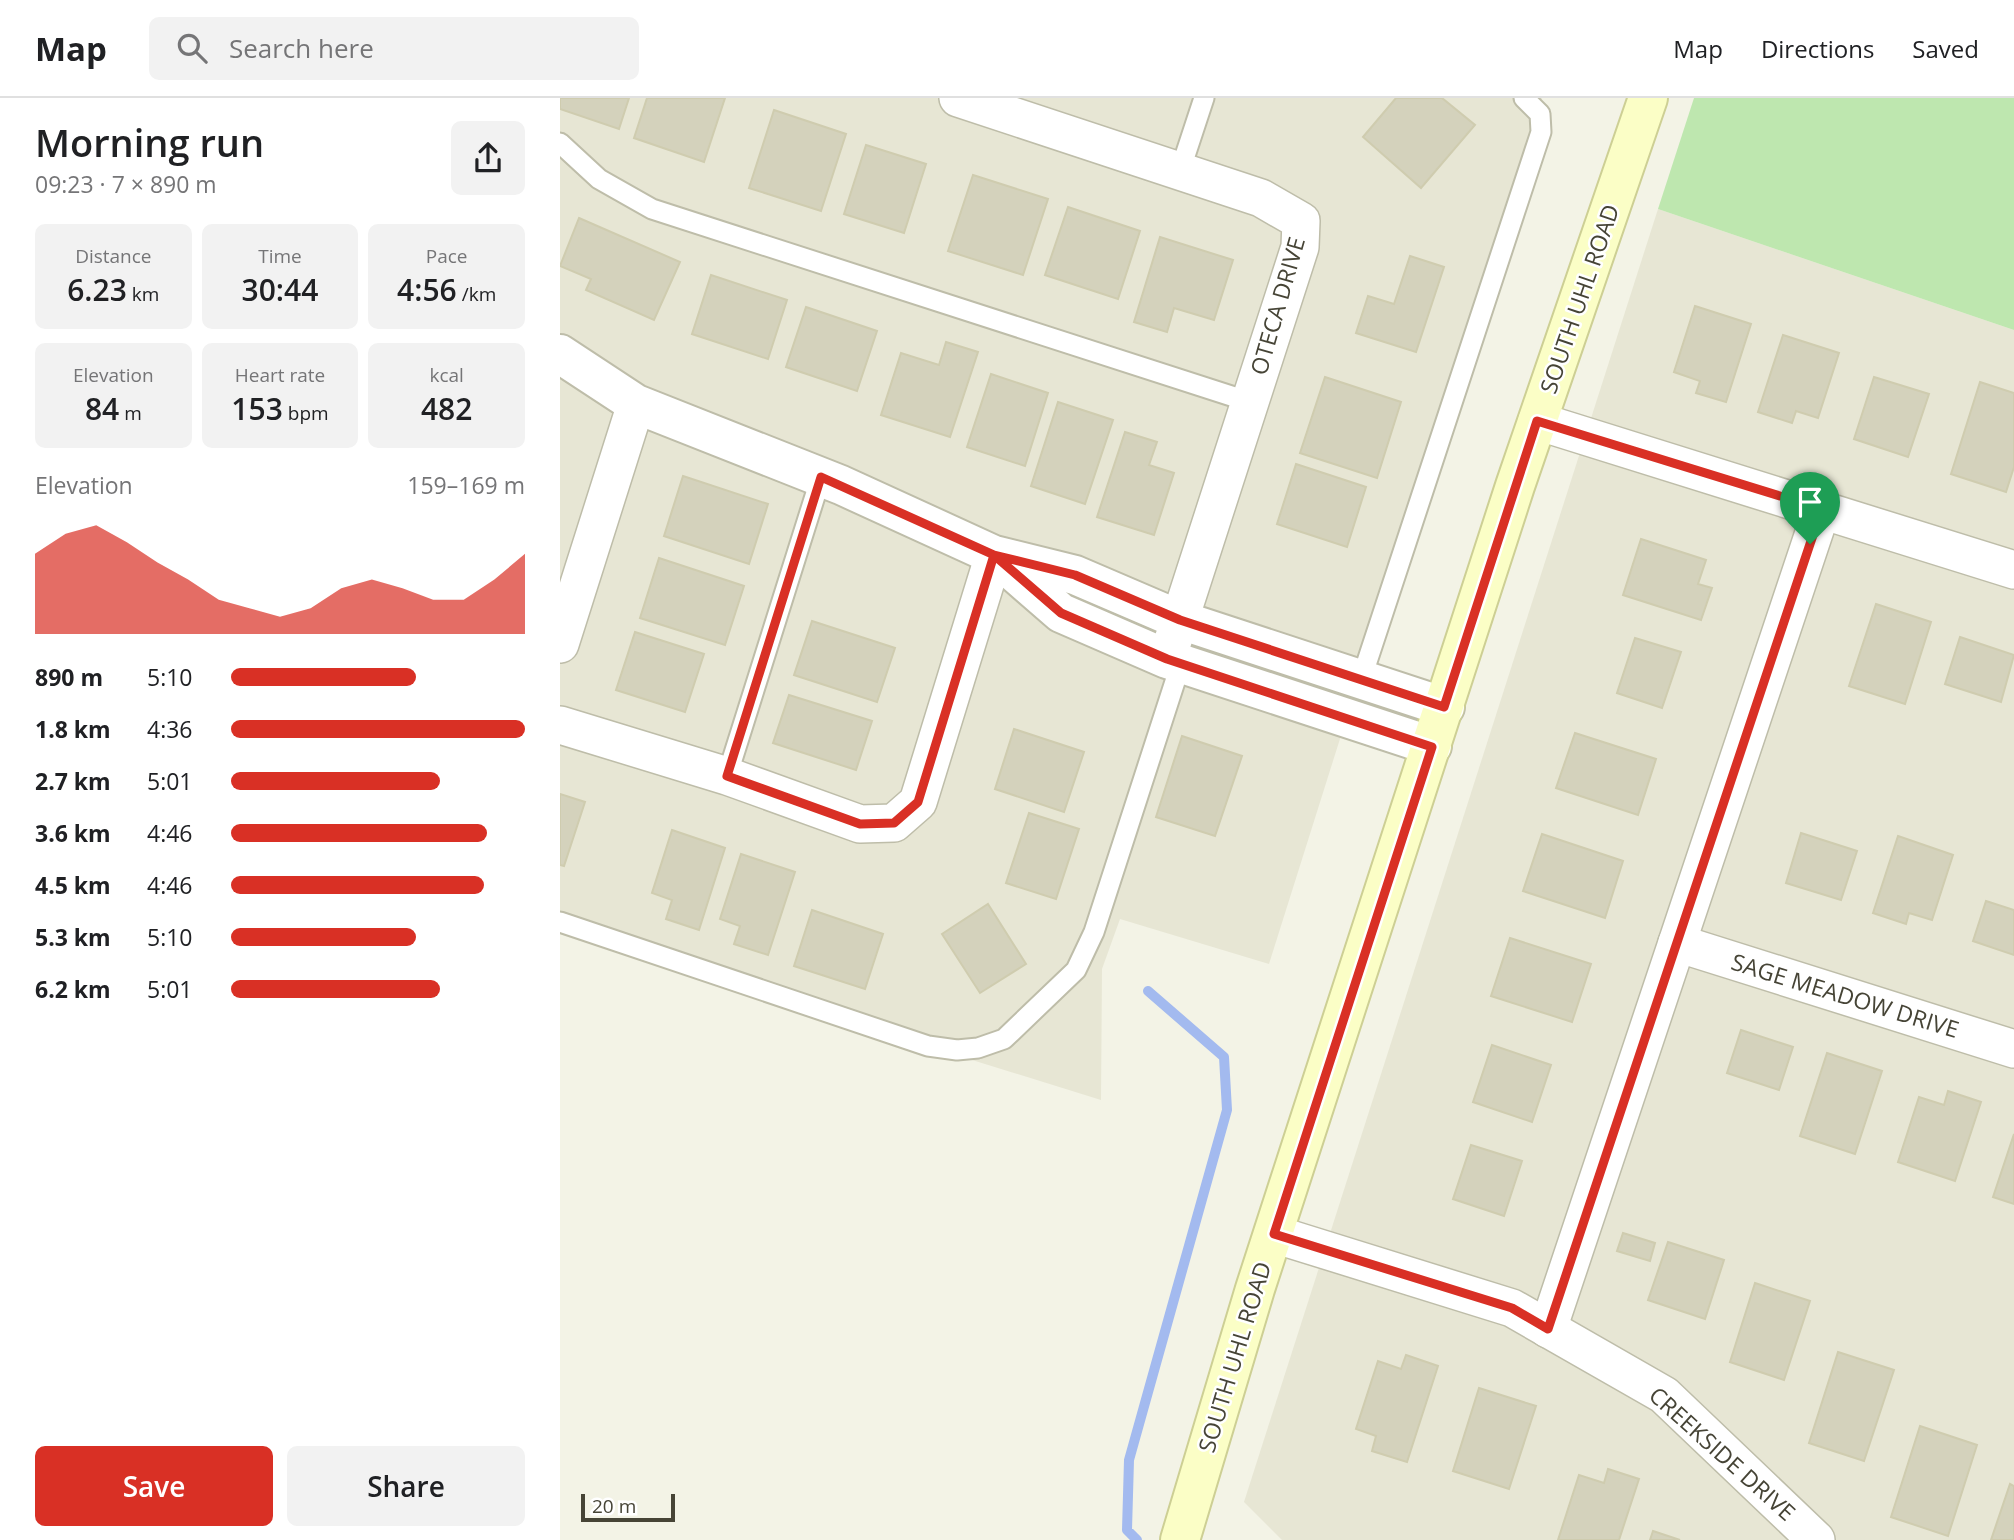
<!DOCTYPE html>
<meta charset="utf-8">
<style>
:root{--surface:#fff;--page:#f2f2f2;--text:#202124;--muted:#757577;--line:#e0e0e0;--accent:#d93025}
body{margin:0;font-family:"Open Sans",sans-serif;background:var(--page);color:var(--text);height:100vh;display:flex;flex-direction:column;font-size:26px;white-space:nowrap}
*{box-sizing:border-box;margin:0}
p{font-size:23px;color:var(--muted)}
.icon{flex:none;width:38px;height:38px;fill:none;stroke:currentColor;stroke-width:2;stroke-linecap:round;stroke-linejoin:round}
.map{position:relative;flex:1;overflow:hidden}
.panel{display:flex;flex-direction:column;background:var(--surface);width:560px}
.panel>*{flex:none}
.scale{position:absolute;left:21px;bottom:18px;width:94px;box-sizing:border-box;padding-left:7px;border:4px solid #464436;border-top:0;font-size:19px;line-height:24px;white-space:nowrap;color:#464436;-webkit-text-stroke:5px #fff;paint-order:stroke}
.pin{position:absolute;display:grid;place-items:center;width:60px;height:60px;color:#fff;margin:-72px -30px;border-radius:50% 50% 50% 0;rotate:-45deg;box-shadow:0 0 7px #0007}
.pin .icon{rotate:45deg}
.round{display:grid;place-items:center;flex:none;width:74px;height:74px;border-radius:10px;background:var(--page)}
.summary{display:flex;align-items:center;justify-content:space-between;height:119px;padding:0 35px}
h1{font-size:38px;font-weight:600;line-height:52px}
.metrics{display:grid;grid-template-columns:repeat(3,1fr);gap:10px;height:119px;padding:7px 35px}
.metrics div{display:grid;align-content:center;border-radius:10px;background:var(--page);text-align:center}
.metrics b{font-size:30px;font-weight:600}
.metrics small{font-size:19px;font-weight:400}
.metrics p{font-size:19px}
.chart{height:196px;padding:14px 35px}
.chart p{display:flex;justify-content:space-between}
.chart svg{width:100%;height:126px;margin-top:7px;fill:var(--accent);opacity:.7}
.primary-button{display:flex;gap:14px;margin-top:auto;padding:14px 35px}
.primary-button a{flex:1;height:80px;border-radius:10px;background:var(--accent);color:#fff;font-size:28px;font-weight:600;line-height:80px;text-align:center}
.primary-button a+a{background:var(--page);color:var(--text)}
ul{padding:0 35px;list-style:none;font-size:23px}
li{display:grid;grid-template-columns:112px 84px 1fr;align-items:center;height:52px}
li i{height:18px;border-radius:9px;background:var(--accent)}
header{display:flex;align-items:center;gap:42px;box-sizing:border-box;height:98px;padding:0 35px;background:var(--surface);border-bottom:2px solid var(--line)}
header strong{font-size:33px}
nav{display:flex;gap:38px;margin-inline-start:auto;font-size:24px}
.search{width:490px;height:63px;background:var(--page);display:flex;align-items:center;gap:18px;box-sizing:border-box;padding:0 24px;border-radius:10px;color:var(--muted);font-size:26px}
main{display:flex;flex:1;min-height:0}
.map>svg:first-child{display:block}
.residential{fill:#e7e6d4}
.green{fill:#bee7af}
.lines{fill:none;stroke-linecap:round;stroke-linejoin:round}
.stream{stroke:#a3baef;stroke-width:10}
.building{fill:#d4d2bc;stroke:#cfccaf;stroke-width:2}
.service-casing{stroke:#bebda9;stroke-width:23}
.minor-casing{stroke:#bebda9;stroke-width:40}
.tertiary-casing{stroke:#bebda9;stroke-width:42}
.secondary-casing{stroke:#cdcf94;stroke-width:42}
.service{stroke:#fff;stroke-width:19}
.minor{stroke:#fff;stroke-width:37}
.tertiary{stroke:#fff;stroke-width:38}
.secondary{stroke:#fbfec6;stroke-width:38}
.route-casing{stroke:#fff;stroke-width:14}
.route{stroke:#d93025;stroke-width:9}
.labels{text-anchor:middle;stroke-width:5;stroke-linejoin:round;paint-order:stroke}
.street-label{font-size:23px;fill:#464436;stroke:#fff}
</style>
<header>
<strong>Map</strong>
<div class="search"><svg class="icon" aria-label="search" viewBox="0 0 24 24"><circle cx="10" cy="10" r="6"/><path d="M15 15l6 6"/></svg>Search here</div>
<nav><a>Map</a><a>Directions</a><a>Saved</a></nav>
</header>
<main>
<section class="panel">
<div class="summary"><div><h1>Morning run</h1><p>09:23 · 7 × 890 m</p></div><a class="round"><svg class="icon" aria-label="share" viewBox="0 0 24 24"><path d="M12 15V3M7 8l5-5 5 5M5 13v7h14v-7"/></svg></a></div>
<div class="metrics">
<div><p>Distance</p><b>6.23<small> km</small></b></div>
<div><p>Time</p><b>30:44</b></div>
<div><p>Pace</p><b>4:56<small> /km</small></b></div>
</div>
<div class="metrics">
<div><p>Elevation</p><b>84<small> m</small></b></div>
<div><p>Heart rate</p><b>153<small> bpm</small></b></div>
<div><p>kcal</p><b>482</b></div>
</div>
<div class="chart"><p><span>Elevation</span>159–169 m</p>
<svg viewBox="0 0 160 44" preserveAspectRatio="none"><path d="M0 44V16L10 9L20 6L30 12L40 19L50 25L60 32L70 35L80 38L90 35L100 28L110 25L120 28L130 32L140 32L150 25L160 16V44z"/></svg>
</div>
<ul>
<li><b>890 m</b>5:10<i style="width:63%"></i></li>
<li><b>1.8 km</b>4:36<i style="width:100%"></i></li>
<li><b>2.7 km</b>5:01<i style="width:71%"></i></li>
<li><b>3.6 km</b>4:46<i style="width:87%"></i></li>
<li><b>4.5 km</b>4:46<i style="width:86%"></i></li>
<li><b>5.3 km</b>5:10<i style="width:63%"></i></li>
<li><b>6.2 km</b>5:01<i style="width:71%"></i></li>
</ul>
<div class="primary-button"><a>Save</a><a>Share</a></div>
</section>
<div class="map">
<svg width="1454" height="1442" viewBox="0 0 1454 1442">
<rect width="100%" height="100%" fill="#f3f3e6"/>
<g class="residential">
<path d="M0,0H982L709,866L560,821L542,871L541,1002L0,834Z"/>
<path d="M1098,111L1454,232V1442H722L684,1404Z"/>
</g>
<path class="green" d="M1134,0H1454V232L1098,111Z"/>
<g class="lines">
<path class="stream" d="M577,1442L567,1432L569,1362L667,1012L664,959L588,893"/>
</g>
<g class="building">
<path d="M0,0H69L59,31L0,11Z"/>
<path d="M87,0H165L144,64L74,40Z"/>
<path d="M836,0H882L915,27L861,90L803,39Z"/>
<path d="M214,12L286,36L261,113L189,90Z"/>
<path d="M306,47L366,66L344,135L284,116Z"/>
<path d="M413,77L488,101L463,177L388,153Z"/>
<path d="M508,109L580,133L558,201L485,177Z"/>
<path d="M19,120L120,164L94,222L26,192L31,181L0,168Z"/>
<path d="M600,139L673,162L654,222L614,210L607,234L574,224Z"/>
<path d="M850,158L884,169L856,254L796,235L808,198L834,206Z"/>
<path d="M151,177L227,202L208,261L132,236Z"/>
<path d="M1135,208L1191,226L1166,304L1136,295L1140,283L1114,274Z"/>
<path d="M246,209L317,233L297,293L226,269Z"/>
<path d="M1223,237L1279,255L1258,320L1236,313L1232,325L1198,314Z"/>
<path d="M386,244L418,254L390,339L321,317L341,255L379,267Z"/>
<path d="M431,276L488,295L465,368L407,349Z"/>
<path d="M765,279L841,304L817,380L740,355Z"/>
<path d="M1314,279L1369,296L1348,359L1294,341Z"/>
<path d="M1420,284L1454,295V369L1446,394L1391,376Z"/>
<path d="M498,304L553,322L525,406L471,388Z"/>
<path d="M565,334L597,344L589,367L614,375L594,437L537,419Z"/>
<path d="M736,366L806,389L787,449L717,426Z"/>
<path d="M123,378L208,406L189,466L104,438Z"/>
<path d="M1081,441L1146,462L1138,486L1152,490L1141,522L1063,497Z"/>
<path d="M99,460L184,488L165,547L80,520Z"/>
<path d="M1316,506L1371,524L1345,606L1289,588Z"/>
<path d="M252,523L335,550L317,604L234,577Z"/>
<path d="M75,534L144,556L125,614L56,592Z"/>
<path d="M1400,539L1454,557L1441,604L1385,586Z"/>
<path d="M1075,540L1121,554L1102,610L1057,595Z"/>
<path d="M229,597L312,623L296,672L213,645Z"/>
<path d="M454,631L524,654L504,714L435,691Z"/>
<path d="M1015,635L1096,661L1078,717L996,690Z"/>
<path d="M622,638L682,658L655,738L596,719Z"/>
<path d="M0,696L25,704L4,768L0,767Z"/>
<path d="M469,715L519,731L496,801L446,785Z"/>
<path d="M112,732L165,750L139,832L106,821L112,802L92,795Z"/>
<path d="M1241,735L1297,753L1281,802L1226,785Z"/>
<path d="M982,736L1063,763L1045,820L963,793Z"/>
<path d="M1338,738L1393,757L1372,822L1349,815L1346,826L1313,815Z"/>
<path d="M181,756L235,774L208,857L174,846L180,828L160,821Z"/>
<path d="M1426,803L1454,812V857L1413,843Z"/>
<path d="M428,806L466,866L420,895L382,836Z"/>
<path d="M252,812L323,836L305,891L234,868Z"/>
<path d="M950,840L1031,866L1012,924L931,898Z"/>
<path d="M1181,932L1233,949L1219,992L1167,975Z"/>
<path d="M932,947L991,967L972,1024L913,1004Z"/>
<path d="M1267,955L1322,973L1295,1056L1240,1038Z"/>
<path d="M1388,993L1421,1004L1395,1083L1338,1064L1359,999L1384,1007Z"/>
<path d="M1454,1036V1106L1433,1099Z"/>
<path d="M911,1047L962,1063L944,1118L893,1101Z"/>
<path d="M1063,1135L1095,1145L1090,1163L1057,1153Z"/>
<path d="M1108,1144L1164,1162L1145,1221L1088,1202Z"/>
<path d="M1195,1185L1250,1203L1224,1282L1170,1264Z"/>
<path d="M1278,1254L1334,1272L1304,1363L1249,1345Z"/>
<path d="M846,1257L878,1268L847,1364L812,1353L816,1338L796,1331L818,1263L841,1271Z"/>
<path d="M919,1290L976,1308L949,1391L893,1373Z"/>
<path d="M1360,1328L1417,1347L1388,1438L1331,1419Z"/>
<path d="M1048,1371L1079,1381L1059,1442H998L1019,1377L1044,1385Z"/>
<path d="M1450,1386L1454,1388V1442H1431Z"/>
<path d="M1093,1433L1120,1442H1090Z"/>
</g>
<g class="lines">
<defs>
<g id="service">
<path d="M0,45L39,81L92,111L690,304"/>
<path d="M620,73L644,0"/>
<path d="M801,582L981,34L980,16L964,0"/>
<path d="M167,678L261,379"/>
<path d="M0,824L368,948L397,952L418,950L444,941L516,872L534,834L621,565"/>
</g>
<g id="minor">
<path d="M398,0L701,100L741,123L740,149L607,561"/>
<path d="M977,323L1454,472"/>
<path d="M0,546L76,306"/>
<path d="M0,627L167,678L300,726L334,725L358,704L434,457"/>
<path d="M1117,845L1454,951"/>
<path d="M714,1136L952,1210L1104,1297L1256,1442"/>
<path d="M988,1231L1262,411"/>
</g>
<g id="tertiary">
<path d="M0,256L76,306L281,387L434,457L515,477L620,522L885,609"/>
<path d="M439,461L501,515L607,561L872,648"/>
</g>
<path id="secondary" d="M620,1442L695,1191L955,388L1088,0"/>
</defs>
<use href="#service" class="service-casing"/>
<use href="#minor" class="minor-casing"/>
<use href="#tertiary" class="tertiary-casing"/>
<use href="#secondary" class="secondary-casing"/>
<use href="#service" class="service"/>
<use href="#minor" class="minor"/>
<use href="#tertiary" class="tertiary"/>
<use href="#secondary" class="secondary"/>
</g>
<g class="lines">
<defs>
<path id="route" d="M1250,446L1262,411L977,323L884,609L620,522L515,477L434,457L358,704L334,725L300,726L167,678L261,379L434,457L501,515L607,561L872,649L714,1136L952,1210L988,1231L1250,446"/>
</defs>
<use href="#route" class="route-casing"/>
<use href="#route" class="route"/>
</g>
<g class="labels">
<g class="street-label">
<text transform="translate(1020 201) rotate(-71)" y="8">SOUTH UHL ROAD</text>
<text transform="translate(718 208) rotate(-74)" y="8">OTECA DRIVE</text>
<text transform="translate(1285 898) rotate(17)" y="8">SAGE MEADOW DRIVE</text>
<text transform="translate(675 1259) rotate(-73)" y="8">SOUTH UHL ROAD</text>
<text transform="translate(1162 1356) rotate(42)" y="8">CREEKSIDE DRIVE</text>
</g>
</g>
</svg>
<div class="scale">20 m</div>
<div class="pin" style="left:1250px;top:446px;background:#1e9e55"><svg class="icon" aria-label="arrive" viewBox="0 0 24 24"><path d="M6 21V4h12l-3 4 3 4H6"/></svg></div>
</div>
</main>
